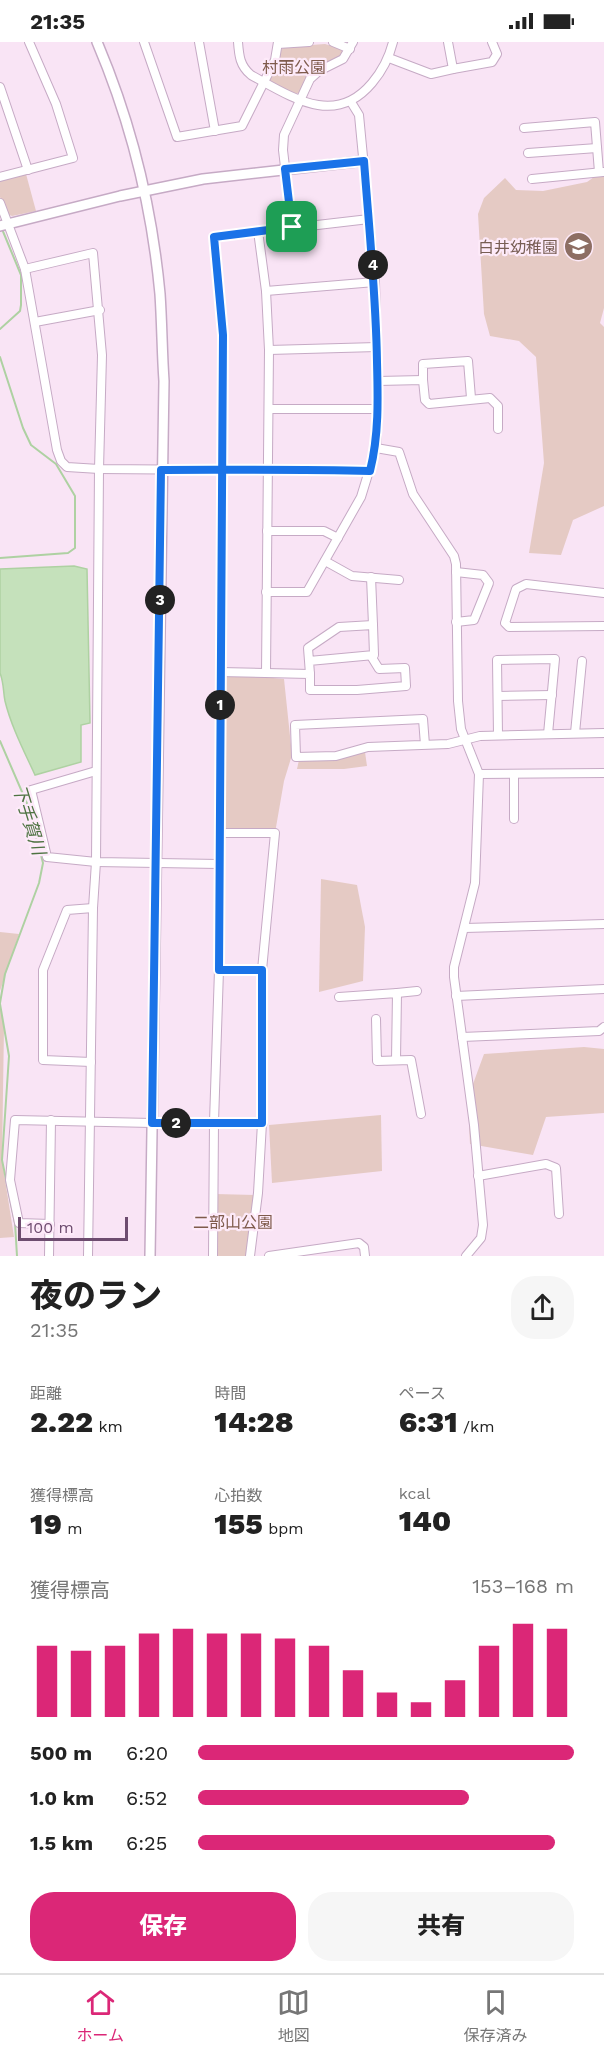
<!DOCTYPE html>
<html lang="ja">
<meta charset="utf-8">
<style>
:root{--surface:#fff;--page:#f6f6f6;--text:#222;--muted:#767676;--line:#e0e0e0;--accent:#db2777}
body{margin:0;font-family:"Work Sans","Noto Sans JP",sans-serif;background:var(--page);color:var(--text);height:100vh;display:flex;flex-direction:column;font-size:22px;white-space:nowrap}
*{box-sizing:border-box;margin:0}
p{font-size:20px;color:var(--muted)}
.icon{flex:none;width:33px;height:33px;fill:none;stroke:currentColor;stroke-width:2;stroke-linecap:round;stroke-linejoin:round}
.map{position:relative;height:1214px;overflow:hidden}
.details{display:flex;flex-direction:column;background:var(--surface);flex:1}
.details>*{flex:none}
.scale{position:absolute;left:18px;bottom:15px;width:110px;box-sizing:border-box;padding-left:6px;border:3px solid #6d4c6f;border-top:0;font-size:16px;line-height:21px;white-space:nowrap;color:#6d4c6f;-webkit-text-stroke:4px #fdeaf9;paint-order:stroke}
.pin{position:absolute;display:grid;place-items:center;width:51px;height:51px;color:#fff;margin:-26px;border-radius:12px;box-shadow:0 3px 9px #0006}
.km{position:absolute;width:30px;height:30px;margin:-15px;border-radius:50%;background:#222;color:#fff;font-size:16px;line-height:30px;text-align:center}
.round{display:grid;place-items:center;flex:none;width:63px;height:63px;border-radius:24px;background:var(--page)}
.summary{display:flex;align-items:center;justify-content:space-between;height:102px;padding:0 30px}
h1{font-size:33px;font-weight:800;line-height:45px}
.stats{display:grid;grid-template-columns:repeat(3,1fr);gap:9px;height:102px;padding:6px 30px}
.stats div{display:grid;align-content:center}
.stats b{font-size:30px;font-weight:800}
.stats small{font-size:16px;font-weight:400}
.stats p{font-size:16px}
.chart{height:168px;padding:12px 30px}
.chart p{display:flex;justify-content:space-between}
.chart svg{width:100%;height:108px;margin-top:6px;stroke:var(--accent);stroke-width:6}
.action{display:flex;gap:12px;margin-top:auto;padding:12px 30px}
.action a{flex:1;height:69px;border-radius:24px;background:var(--accent);color:#fff;font-size:24px;font-weight:800;line-height:69px;text-align:center}
.action a+a{background:var(--page);color:var(--text)}
ul{padding:0 30px;list-style:none;font-size:20px}
li{display:grid;grid-template-columns:96px 72px 1fr;align-items:center;height:45px}
li i{height:15px;border-radius:8px;background:var(--accent)}
.status{display:flex;justify-content:space-between;align-items:center;height:42px;padding:0 30px;background:var(--surface);direction:ltr}
.status svg{height:16px;fill:currentColor}
.tab-bar{display:flex;justify-content:space-around;align-items:center;height:84px;border-top:2px solid var(--line);background:var(--surface);font-size:16px;color:var(--muted)}
.tab-bar a{display:grid;justify-items:center;gap:3px}
.tab-bar .active{color:var(--accent)}
.map>svg:first-child{display:block}
.green{fill:#e5cac4}
.water{fill:#c5e1bb;stroke:#aed1a2;stroke-width:1.5}
.lines{fill:none;stroke-linecap:round;stroke-linejoin:round}
.stream{stroke:#aed1a2;stroke-width:2}
.minor-casing{stroke:#c6aac5;stroke-width:10}
.tertiary-casing{stroke:#c6aac5;stroke-width:12}
.minor{stroke:#fff;stroke-width:8}
.tertiary{stroke:#fff;stroke-width:9}
.route-casing{stroke:#fff;stroke-width:12}
.route{stroke:#1a73e8;stroke-width:8}
.labels{text-anchor:middle;stroke-width:4.5;stroke-linejoin:round;paint-order:stroke}
.park-label{font-size:16px;fill:#7f5b4c;stroke:#fdeaf9}
.education-label{font-size:16px;fill:#785e54;stroke:#fdeaf9;text-anchor:end}
.water-label{font-size:18px;font-style:italic;fill:#4e7342;stroke:#fdeaf9}
</style>
<div class="status"><b>21:35</b><svg viewBox="0 0 49 12"><path d="M0 12V9h3v3zM5 12V6h3v6zM10 12V3h3v9zM15 12V0h3v12zM26 1h20v11H26zM47 4h2v5h-2z"/></svg></div>
<div class="map">
<svg width="604" height="1214" viewBox="0 0 604 1214">
<rect width="100%" height="100%" fill="#f9e4f5"/>
<g class="green">
<path d="M325,2L342,7L343,14L315,30L301,50L296,52L272,42L269,35L280,9L284,5Z"/>
<path d="M604,128V266L600,281L604,285V464L573,478L561,513L529,511L544,421L536,315L519,299L490,294L484,272L478,172L484,156L505,136L516,148L543,149L587,140Z"/>
<path d="M26,132L36,169L12,174L7,172L0,155V138Z"/>
<path d="M221,631L284,637L292,713L284,739L275,791L222,787Z"/>
<path d="M365,710L367,724L344,727H297L299,718Z"/>
<path d="M321,837L357,843L365,885L363,939L319,950Z"/>
<path d="M0,890L19,892L0,949Z"/>
<path d="M0,963L4,984L2,1118L14,1195L0,1196Z"/>
<path d="M584,1005L604,1007V1071L546,1075L533,1113L470,1102L468,1062L473,1042L484,1012Z"/>
<path d="M381,1073L382,1129L272,1141L269,1083Z"/>
<path d="M215,1152L255,1153L247,1214H214Z"/>
</g>
<path class="water" d="M74,524L87,527L90,681L81,683V720L35,733C24,709 11,684 5,659C3,649 4,641 0,631V527Z"/>
<g class="lines">
<g class="stream">
<path d="M0,287L20,269L21,263V233L2,187"/>
<path d="M0,315L23,386L31,403L56,422L75,454V506L68,511L0,516"/>
<path d="M0,699L29,766L43,821L39,841L5,932L0,961"/>
<path d="M0,962L9,1014L2,1118L15,1181L17,1214"/>
</g>
<defs>
<g id="minor">
<path d="M144,0L177,95L242,84L275,18L278,0"/>
<path d="M199,0L215,89"/>
<path d="M238,0C239,14 240,24 251,33C293,56 335,85 372,41C383,28 389,16 393,0"/>
<path d="M333,0L350,7"/>
<path d="M448,0L453,27L492,20L497,12L492,0"/>
<path d="M278,2L309,0"/>
<path d="M389,16L431,32L453,27"/>
<path d="M0,45L28,128"/>
<path d="M524,86L595,80L599,130"/>
<path d="M528,111L597,106"/>
<path d="M0,135L73,116L56,62L29,0"/>
<path d="M532,137L603,130"/>
<path d="M0,161L25,227L57,408L61,419L67,425L99,427L370,429"/>
<path d="M292,185L283,108L284,93L310,37L319,29L343,17L353,0"/>
<path d="M258,189L266,249L269,308L266,631"/>
<path d="M25,227L93,211L102,313L99,427L96,820L93,866L88,1214"/>
<path d="M266,249L375,240"/>
<path d="M35,280L100,268"/>
<path d="M269,308L377,305"/>
<path d="M423,338V322L468,319L471,356"/>
<path d="M378,339L423,338L425,358L429,362L490,356L498,364V387"/>
<path d="M269,367H378"/>
<path d="M376,406L399,410L413,452L454,514L456,522L458,659L461,687L479,732L475,841L454,925V935L474,1083L483,1183L481,1196L466,1214"/>
<path d="M267,489H324L338,496"/>
<path d="M325,519L352,534L399,538"/>
<path d="M456,530L483,533L489,541L474,578L456,580"/>
<path d="M371,535L373,583"/>
<path d="M266,550H307L361,455L376,406L378,367L375,240L359,73L351,60"/>
<path d="M604,551L526,542L516,547L505,581L509,585L604,584"/>
<path d="M309,619L374,613L373,583L339,585L308,606L310,632"/>
<path d="M220,630L310,632V648H357L406,644L405,626L379,627L371,614"/>
<path d="M498,654L552,653"/>
<path d="M575,691L582,619"/>
<path d="M498,693L497,618L555,617L548,692"/>
<path d="M425,703L423,677L295,683L296,715L336,714L368,705L448,702L480,694L604,691"/>
<path d="M96,729L31,748L47,815L96,820L219,822"/>
<path d="M479,732L604,731"/>
<path d="M514,732V777"/>
<path d="M219,791H275L262,928V1081L258,1151L250,1214"/>
<path d="M465,886L604,882"/>
<path d="M219,928H262"/>
<path d="M397,951L417,949"/>
<path d="M456,954L604,947"/>
<path d="M339,955L397,951L396,1018"/>
<path d="M376,977L377,1019L411,1018L421,1072"/>
<path d="M462,995L599,989L604,985"/>
<path d="M91,1020L43,1018V928L67,868L93,866"/>
<path d="M478,1134L546,1122L556,1126L559,1172"/>
<path d="M50,1182L19,1181L10,1138L15,1078L152,1081"/>
<path d="M49,1214L51,1078"/>
<path d="M213,1214L214,1080L219,928L223,293L214,195L369,177"/>
<path d="M269,1214L359,1201L364,1205L365,1214"/>
</g>
<g id="tertiary">
<path d="M97,0C131,80 152,166 160,252C162,281 162,311 164,339L150,1214"/>
<path d="M0,184L120,154L203,137L364,119"/>
<path d="M152,1081H262"/>
</g>
</defs>
<use href="#minor" class="minor-casing"/>
<use href="#tertiary" class="tertiary-casing"/>
<use href="#minor" class="minor"/>
<use href="#tertiary" class="tertiary"/>
</g>
<g class="lines">
<defs>
<path id="route" d="M292,185L214,195L223,293L219,928H262V1081H152L161,428C231,428 300,427 370,429C379,393 378,357 377,320C376,253 369,186 364,119L285,127L292,185"/>
</defs>
<use href="#route" class="route-casing"/>
<use href="#route" class="route"/>
</g>
<defs>
<symbol id="school-disc" viewBox="-11 -11 22 22"><circle r="9.5" fill="#8d6e63" stroke="#fdeaf9"/><path d="M0-5L7-2L0 1L-7-2ZM-4 1L0 2.5L4 1V4Q0 6-4 4Z" fill="#fff"/></symbol>
</defs>
<g fill-rule="evenodd">
<use href="#school-disc" x="562" y="188" width="33" height="33"/>
</g>
<g class="labels">
<g class="park-label">
<text x="294" y="31">村雨公園</text>
<text x="233" y="1186">二部山公園</text>
</g>
<g class="education-label">
<text x="558" y="211">白井幼稚園</text>
</g>
<g class="water-label">
<text transform="translate(29 778) rotate(73)" y="6">下手賀川</text>
</g>
</g>
</svg>
<div class="scale">100 m</div>
<div class="pin" style="left:292px;top:185px;background:#1e9e55"><svg class="icon" aria-label="arrive" viewBox="0 0 24 24"><path d="M6 21V4h12l-3 4 3 4H6"/></svg></div>
<b class="km" style="left:220px;top:663px">1</b>
<b class="km" style="left:176px;top:1081px">2</b>
<b class="km" style="left:160px;top:558px">3</b>
<b class="km" style="left:373px;top:223px">4</b>
</div>
<section class="details">
<div class="summary"><div><h1>夜のラン</h1><p>21:35</p></div><a class="round"><svg class="icon" aria-label="share" viewBox="0 0 24 24"><path d="M12 15V3M7 8l5-5 5 5M5 13v7h14v-7"/></svg></a></div>
<div class="stats">
<div><p>距離</p><b>2.22<small> km</small></b></div>
<div><p>時間</p><b>14:28</b></div>
<div><p>ペース</p><b>6:31<small> /km</small></b></div>
</div>
<div class="stats">
<div><p>獲得標高</p><b>19<small> m</small></b></div>
<div><p>心拍数</p><b>155<small> bpm</small></b></div>
<div><p>kcal</p><b>140</b></div>
</div>
<div class="chart"><p><span>獲得標高</span>153–168 m</p>
<svg viewBox="0 0 160 44" preserveAspectRatio="none"><path d="M5 44V15M15 44V17M25 44V15M35 44V10M45 44V8M55 44V10M65 44V10M75 44V12M85 44V15M95 44V25M105 44V34M115 44V38M125 44V29M135 44V15M145 44V6M155 44V8"/></svg>
</div>
<ul>
<li><b>500 m</b>6:20<i style="width:100%"></i></li>
<li><b>1.0 km</b>6:52<i style="width:72%"></i></li>
<li><b>1.5 km</b>6:25<i style="width:95%"></i></li>
</ul>
<div class="action"><a>保存</a><a>共有</a></div>
</section>
<nav class="tab-bar">
<a class="active"><svg class="icon" aria-label="home" viewBox="0 0 24 24"><path d="M3 11l9-7 9 7M6 9v11h12V9"/></svg>ホーム</a>
<a><svg class="icon" aria-label="map" viewBox="0 0 24 24"><path d="M3 6l6-2 6 2 6-2v14l-6 2-6-2-6 2zM9 4v14M15 6v14"/></svg>地図</a>
<a><svg class="icon" aria-label="saved" viewBox="0 0 24 24"><path d="M7 4h10v16l-5-4-5 4z"/></svg>保存済み</a>
</nav>
